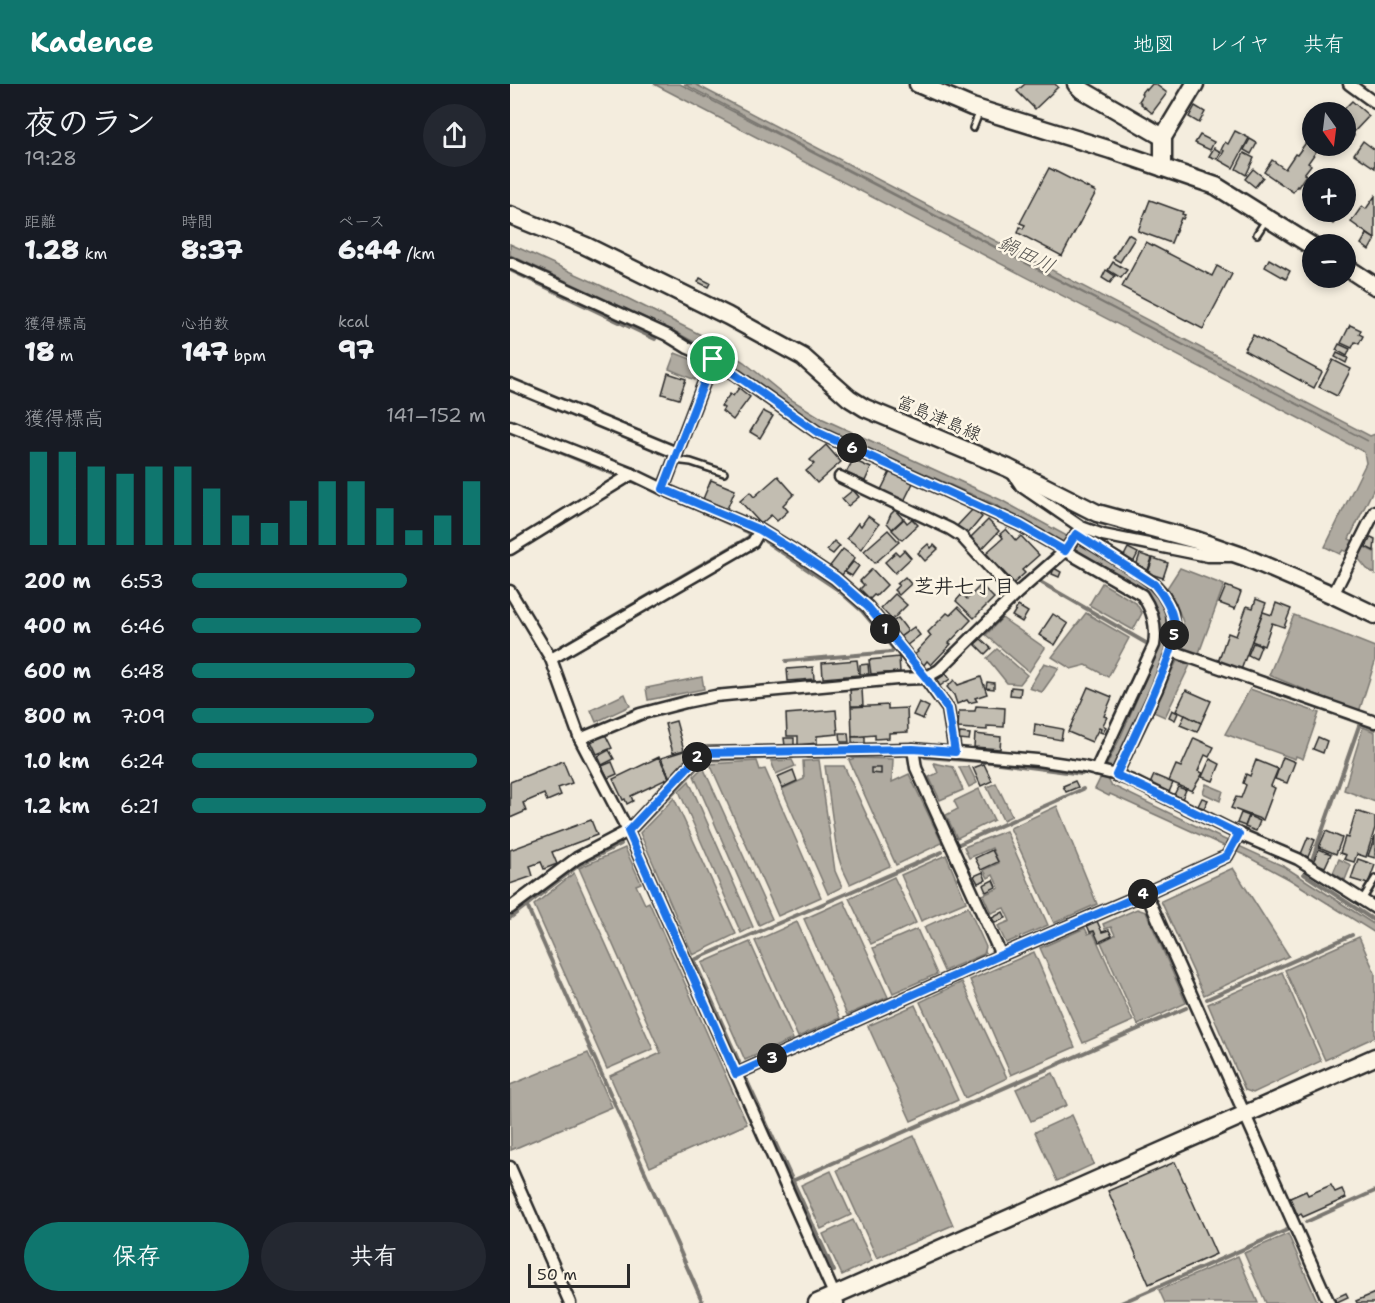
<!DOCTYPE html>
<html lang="ja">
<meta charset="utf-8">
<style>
:root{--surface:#171b24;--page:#242831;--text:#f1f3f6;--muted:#9ea1a6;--accent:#0f766e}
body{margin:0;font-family:"Shantell Sans","Klee One",sans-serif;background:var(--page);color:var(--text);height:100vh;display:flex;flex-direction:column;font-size:22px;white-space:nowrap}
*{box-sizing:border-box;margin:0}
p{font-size:20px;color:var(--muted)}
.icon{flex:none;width:33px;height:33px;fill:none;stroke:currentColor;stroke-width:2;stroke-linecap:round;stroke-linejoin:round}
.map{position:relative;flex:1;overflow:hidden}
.panel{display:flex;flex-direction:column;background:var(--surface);width:510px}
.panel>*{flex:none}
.needle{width:39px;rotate:166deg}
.tools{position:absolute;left:792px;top:18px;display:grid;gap:12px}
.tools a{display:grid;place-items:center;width:54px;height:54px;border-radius:50%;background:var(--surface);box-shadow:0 3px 9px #0003;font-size:30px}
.scale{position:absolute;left:18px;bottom:15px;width:102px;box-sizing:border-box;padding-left:6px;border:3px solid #2b2b2b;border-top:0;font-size:16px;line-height:21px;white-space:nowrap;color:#2b2b2b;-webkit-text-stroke:4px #fcf5e5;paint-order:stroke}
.pin{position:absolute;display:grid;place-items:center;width:51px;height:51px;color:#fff;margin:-26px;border:3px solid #fff;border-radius:50%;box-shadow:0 2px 6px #0007}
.km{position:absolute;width:30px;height:30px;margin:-15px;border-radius:50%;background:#222;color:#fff;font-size:16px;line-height:30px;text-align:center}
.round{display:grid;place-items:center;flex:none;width:63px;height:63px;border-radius:32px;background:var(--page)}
.overview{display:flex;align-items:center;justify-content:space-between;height:102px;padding:0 24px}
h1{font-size:33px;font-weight:800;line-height:45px}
.stats{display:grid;grid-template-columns:repeat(3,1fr);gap:9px;height:102px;padding:6px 24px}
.stats div{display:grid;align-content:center}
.stats b{font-size:26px;font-weight:800}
.stats small{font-size:16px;font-weight:400}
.stats p{font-size:16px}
.chart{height:168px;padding:12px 24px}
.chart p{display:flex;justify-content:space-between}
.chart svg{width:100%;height:108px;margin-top:6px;stroke:var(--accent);stroke-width:6}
.button{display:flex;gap:12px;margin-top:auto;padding:12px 24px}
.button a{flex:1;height:69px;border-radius:36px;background:var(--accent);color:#fff;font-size:24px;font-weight:800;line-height:69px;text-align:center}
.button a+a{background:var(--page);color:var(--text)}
ul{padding:0 24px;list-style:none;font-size:20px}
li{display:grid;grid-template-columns:96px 72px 1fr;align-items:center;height:45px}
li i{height:15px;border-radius:8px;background:var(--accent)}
header{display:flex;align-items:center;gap:36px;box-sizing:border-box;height:84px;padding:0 30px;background:var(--accent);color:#fff}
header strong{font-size:28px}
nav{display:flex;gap:33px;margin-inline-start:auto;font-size:21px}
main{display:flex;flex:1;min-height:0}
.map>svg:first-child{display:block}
.water{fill:#afaaa0;stroke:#7a7771;stroke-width:1.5}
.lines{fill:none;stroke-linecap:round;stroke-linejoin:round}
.stream{stroke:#7a7771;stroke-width:4}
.building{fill:#c2bdb1;stroke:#2b2b2b;stroke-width:1.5}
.lane-casing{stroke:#2b2b2b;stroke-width:10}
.street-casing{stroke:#2b2b2b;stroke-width:15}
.secondary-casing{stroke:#2b2b2b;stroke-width:21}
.lane{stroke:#fcf5e5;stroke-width:5}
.street{stroke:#fcf5e5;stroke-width:10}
.secondary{stroke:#fcf5e5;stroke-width:16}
.route-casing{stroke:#fff;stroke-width:12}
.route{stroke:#1a73e8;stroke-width:8}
.labels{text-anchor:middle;stroke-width:5;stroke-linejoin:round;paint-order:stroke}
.street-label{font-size:18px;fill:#2b2b2b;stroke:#fcf5e5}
.water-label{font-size:20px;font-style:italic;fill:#595754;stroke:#fcf5e5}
.neighbourhood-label{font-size:20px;font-weight:bold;fill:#2b2b2b;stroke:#fcf5e5}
</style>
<header>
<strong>Kadence</strong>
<nav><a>地図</a><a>レイヤ</a><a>共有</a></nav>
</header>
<main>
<section class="panel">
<div class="overview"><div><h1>夜のラン</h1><p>19:28</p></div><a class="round"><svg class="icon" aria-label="share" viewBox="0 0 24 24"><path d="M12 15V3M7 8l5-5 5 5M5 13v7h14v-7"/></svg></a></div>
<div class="stats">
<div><p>距離</p><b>1.28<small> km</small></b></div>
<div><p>時間</p><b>8:37</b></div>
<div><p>ペース</p><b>6:44<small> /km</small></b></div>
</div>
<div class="stats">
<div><p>獲得標高</p><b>18<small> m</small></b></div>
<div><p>心拍数</p><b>147<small> bpm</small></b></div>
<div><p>kcal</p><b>97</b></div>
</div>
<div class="chart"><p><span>獲得標高</span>141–152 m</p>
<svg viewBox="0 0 160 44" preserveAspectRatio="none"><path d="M5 44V6M15 44V6M25 44V12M35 44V15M45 44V12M55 44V12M65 44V21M75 44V32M85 44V35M95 44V26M105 44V18M115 44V18M125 44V29M135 44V38M145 44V32M155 44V18"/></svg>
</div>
<ul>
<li><b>200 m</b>6:53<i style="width:73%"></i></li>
<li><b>400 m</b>6:46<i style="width:78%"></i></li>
<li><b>600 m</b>6:48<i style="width:76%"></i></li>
<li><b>800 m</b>7:09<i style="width:62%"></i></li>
<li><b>1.0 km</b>6:24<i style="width:97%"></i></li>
<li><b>1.2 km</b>6:21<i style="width:100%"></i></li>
</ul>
<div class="button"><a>保存</a><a>共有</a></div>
</section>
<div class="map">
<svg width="865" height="1219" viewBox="0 0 865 1219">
<rect width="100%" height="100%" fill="#f4edde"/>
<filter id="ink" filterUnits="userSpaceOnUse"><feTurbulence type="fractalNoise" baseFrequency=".0167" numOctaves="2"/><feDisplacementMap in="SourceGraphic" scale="12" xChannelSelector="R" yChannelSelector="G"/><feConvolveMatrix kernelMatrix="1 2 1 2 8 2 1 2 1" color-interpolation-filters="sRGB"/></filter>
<g filter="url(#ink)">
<g class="water">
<path d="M144,0H170L858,357L174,0H185L860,352L865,350V402L839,455L864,468L865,467V490L857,485L848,474L833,466L830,470L815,463L856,379L854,368Z"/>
<path d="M0,160L103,207L205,258L213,265L234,278L277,313L313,335L491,416L575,462L640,501L657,524L660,544L657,567L643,603L602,684L599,697L601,701L709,753L775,783L865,841V849L779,795L734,771L600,710L599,712L585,705L611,652L650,561V536L647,524L639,512L629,502L486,421L327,351L304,339L193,263L164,247L0,171Z"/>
<path d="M165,269L191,279L185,296L159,285Z"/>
<path d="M670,484L714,501L689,569L670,563C672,559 675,553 675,549C675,537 663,514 657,504Z"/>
<path d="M592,499L626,519L632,529L623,546L579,521Z"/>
<path d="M576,529L619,554L598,593L576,581L561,585L542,573Z"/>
<path d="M784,531L865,563V578L849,628L759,591Z"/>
<path d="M492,534L535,564L519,588L476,551Z"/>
<path d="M487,565L517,591L510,600L497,599L477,574Z"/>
<path d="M667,577L680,581L655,633L641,627Z"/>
<path d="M534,579L549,584L532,608L519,604Z"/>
<path d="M192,593L194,605L138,616L136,604Z"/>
<path d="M740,605L809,629L793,675L786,672L785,675L715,650Z"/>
<path d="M115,610L120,622L86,638L81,626Z"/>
<path d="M853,643L865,648V718L834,706Z"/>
<path d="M345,674L383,675L382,698L399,690L432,759L386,781L339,676Z"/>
<path d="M282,676L285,682L266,690L261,677Z"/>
<path d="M309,676L325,787L332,803L318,810L272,705L294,695L293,677Z"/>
<path d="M247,677L250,686L255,685L311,813L268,832L200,680Z"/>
<path d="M424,679L443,683L453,706L430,716L419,693L428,689Z"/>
<path d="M315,682H334L380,782L340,800L331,781L327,768Z"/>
<path d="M193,683L262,835L249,841L184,692Z"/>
<path d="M449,683H459L467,699L459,703Z"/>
<path d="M179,697L243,843L231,849L169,707Z"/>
<path d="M486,699L502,732L493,736L477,703Z"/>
<path d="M696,700L713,707L710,717L693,709Z"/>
<path d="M469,705L484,736L447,754L436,731L448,725L444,717Z"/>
<path d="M164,714L226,850L183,871L130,749Z"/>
<path d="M547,722L587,820L544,839L500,744Z"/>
<path d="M496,747L538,841L496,859L488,842L500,837L494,824L481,829L473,811L489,804L483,791L478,794L474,786L489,779L482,764L459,774L454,763Z"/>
<path d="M115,764L131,799L126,801L135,820L139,818L237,1040L140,1083L100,992L151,969L69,784Z"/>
<path d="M436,771L456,818L411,837L391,791Z"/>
<path d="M829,775L841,781L835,796L823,789Z"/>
<path d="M723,784L779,872L694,911L651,817Z"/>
<path d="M64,789L143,965L97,985L24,821Z"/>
<path d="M384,793L406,839L361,860L339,814Z"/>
<path d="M334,817L378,913L337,931L294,835Z"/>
<path d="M458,823L476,863L474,870L434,887L414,843Z"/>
<path d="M627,825L636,828L676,919L628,941L591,858L605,851L601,843L595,845L593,840Z"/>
<path d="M287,838L330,934L288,953L245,857Z"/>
<path d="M575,844L578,850L583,848L623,937L573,959L530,864Z"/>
<path d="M407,845L427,890L383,909L363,864Z"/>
<path d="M849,853L865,889V953L815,976L775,886Z"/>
<path d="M240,858L283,955L235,976L192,879Z"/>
<path d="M524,868L565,963L501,991L460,896Z"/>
<path d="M772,888L811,977L743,1009L735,1006L698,920Z"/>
<path d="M452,898L497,994L455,1014L410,918Z"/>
<path d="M405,921L448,1016L401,1037L358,942Z"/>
<path d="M78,969L102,1023L1,1066L0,1001Z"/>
<path d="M543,989L557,1021L521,1037L506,1005Z"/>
<path d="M562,1031L584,1080L547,1097L525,1048Z"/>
<path d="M404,1052L443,1141L367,1174L327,1086Z"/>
<path d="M321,1087L341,1131L311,1145L291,1101Z"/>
<path d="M343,1136L362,1177L332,1191L313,1150Z"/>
<path d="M778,1150L808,1219H756L734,1169Z"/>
<path d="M728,1172L748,1219H655L649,1206Z"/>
</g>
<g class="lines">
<g class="stream">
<path d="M0,186L145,255"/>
<path d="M0,348L108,392"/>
<path d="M122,397L142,405"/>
<path d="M255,457L327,505L352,527L383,564L382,568L276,577"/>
<path d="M532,499L636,559"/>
<path d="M47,565L239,453L240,449L168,417"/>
<path d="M730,596L850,639L802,776"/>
<path d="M850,639L865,645"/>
<path d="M297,673L391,671"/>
<path d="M415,673L481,678L572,690"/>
<path d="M127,746L194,676L283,673"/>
<path d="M449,760L573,705"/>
<path d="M794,790L865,837"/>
<path d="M17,822L193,1219"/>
<path d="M0,834L69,781L111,760"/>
<path d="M697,915L842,851"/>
<path d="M229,978L184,876L432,768"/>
<path d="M237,997L324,1187"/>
<path d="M282,1097L676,924"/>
<path d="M796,1138L865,1107"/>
<path d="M611,1219L777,1146"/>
</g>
</g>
<g class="building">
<path d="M515,0H545L548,3L525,25L507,7Z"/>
<path d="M642,0H645L657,9L642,29L631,20L632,19L629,17L633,11L631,9L635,4L637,6Z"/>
<path d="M842,17L859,32L842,50L844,51L837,59L836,28H823L828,23L832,27Z"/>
<path d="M685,22L695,28L689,39L679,33Z"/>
<path d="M725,47L739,54L723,84L709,76L714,67L711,66L715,58L718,60Z"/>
<path d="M690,51L704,58L700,66L685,59Z"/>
<path d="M800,53L802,54V62H810L798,79L801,81L794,90L796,91L788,103L787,102L783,108L754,88L762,76L775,85L785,70L787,71Z"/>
<path d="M740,55L747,59L741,70L734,66Z"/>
<path d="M853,57L865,66V84L844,70Z"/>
<path d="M704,64L711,68L707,75L699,72Z"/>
<path d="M734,69L744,74L736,91L726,85Z"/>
<path d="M539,84L586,108L552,172L508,149L510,143L513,145L515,141L510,139Z"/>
<path d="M743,85L753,93L745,103L735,95Z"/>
<path d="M865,112V155L841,138L852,122L856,125Z"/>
<path d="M640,116L673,128L672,130L675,131L673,135L671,134L661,159L628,147Z"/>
<path d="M815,128L827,134L823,140L812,133Z"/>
<path d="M618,150L625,154L610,178L603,174Z"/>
<path d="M857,150L865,155L859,166L851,160Z"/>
<path d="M636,158L702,192L707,182L722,190L693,245L612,203Z"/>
<path d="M759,175L780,187L776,195L755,183Z"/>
<path d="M603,178L617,186L611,194L598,186Z"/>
<path d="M596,186L605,192L600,199L592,194Z"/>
<path d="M190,194L200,199L198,203L188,198Z"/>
<path d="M840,241L851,246L849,250L853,252L849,260L845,258L842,264L831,259Z"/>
<path d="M743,251L812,288L804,304L734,266Z"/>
<path d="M829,260L840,265L837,272L826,266Z"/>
<path d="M827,269L838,274L836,279L825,273Z"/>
<path d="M823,276L841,285L827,312L809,303Z"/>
<path d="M158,289L176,295L169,315L152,310Z"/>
<path d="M229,304L240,313L223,336L212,327L214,324L211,322L220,310L223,312Z"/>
<path d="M253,327L263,332L250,354L240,348Z"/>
<path d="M316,361L331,378L307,399L296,387L304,380L300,376Z"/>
<path d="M343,376L361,384L355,397L336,389Z"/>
<path d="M380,388L403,399L393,419L370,408Z"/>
<path d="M268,392L284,410L273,421L278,427L267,437L261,431L251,440L230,417L240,408L244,413Z"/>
<path d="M201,396L225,406L217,425L193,415Z"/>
<path d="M343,406L349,413L338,422L332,415Z"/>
<path d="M463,425L472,433L457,451L447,442Z"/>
<path d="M385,426L393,435L382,445L377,439L381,430Z"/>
<path d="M358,432L369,440L351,465L337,454L348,439L351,442Z"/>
<path d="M394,435L397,439L402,435L408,441L392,456L382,446Z"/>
<path d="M478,436L489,447L472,465L460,454Z"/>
<path d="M496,445L506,457L511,452L529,471L512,486L515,489L504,499L476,469L493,454L490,450Z"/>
<path d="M378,446L389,458L365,479L354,467Z"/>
<path d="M861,453L865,455L864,467L856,463Z"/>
<path d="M324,457L330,462L323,470L317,466Z"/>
<path d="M418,460L421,464L424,461L428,465L415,477L408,469Z"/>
<path d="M618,464L628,469L623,479L613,474Z"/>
<path d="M333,465L345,474L332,491L320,482Z"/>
<path d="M394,466L401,474L385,489L375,478L386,468L389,471Z"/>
<path d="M630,470L642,474L638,486L626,482Z"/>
<path d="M643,474L658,479L653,494L638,489Z"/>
<path d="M343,478L349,482L342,492L335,488Z"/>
<path d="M544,484L551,488L549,493L542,490Z"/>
<path d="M362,485L377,501L366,512L364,511L360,515L350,505L354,501L350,497Z"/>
<path d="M395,493L401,500L389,511L384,506L389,501L387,500Z"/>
<path d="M471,501L484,514L464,534L446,517L452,510L457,515Z"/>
<path d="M716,502L731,508L725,525L709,519Z"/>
<path d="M385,510L397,521L382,536L371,524Z"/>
<path d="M746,515L756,519L731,586L708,578L718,549L726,552L737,522L743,524Z"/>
<path d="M766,519L781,525L774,543L762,539L754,562L742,557L753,528L762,531Z"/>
<path d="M508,522L518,528L512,538L502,532Z"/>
<path d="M448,523L461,536L439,559L441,560L421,581L417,577L414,581L404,571L408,568L407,567L421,552L418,548L437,529L440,531Z"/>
<path d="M543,530L558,540L545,561L529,551Z"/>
<path d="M388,534L398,547L390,553L380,540Z"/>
<path d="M404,543L410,551L396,562L390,553Z"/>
<path d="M471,555L481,564L475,570L465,560Z"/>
<path d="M743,559L751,562L746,575L738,571Z"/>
<path d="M389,573L390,588L361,590L359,576Z"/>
<path d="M347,576L349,591L313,594L312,579Z"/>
<path d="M358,580L359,590H350V581Z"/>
<path d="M303,583L304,595L278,597L277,585Z"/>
<path d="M436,590L440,595L430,602L427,596Z"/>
<path d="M471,593L477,610L465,614L467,617L459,619L457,616L447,620L444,611L437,603L444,596L448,601Z"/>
<path d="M477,598L484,599V605L476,604Z"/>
<path d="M501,603L511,604L510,612L500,611Z"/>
<path d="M578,603L602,613L594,632L597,633L593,641L596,643L593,649L590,648L591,645L589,644L582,658L558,648Z"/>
<path d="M340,605H352L353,622H341Z"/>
<path d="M676,606L701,617L691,639L666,627Z"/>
<path d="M409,618L419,623L413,635L403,631Z"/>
<path d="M378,621V625L397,624L398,648L379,649V654L365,655V651L342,653L341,623Z"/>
<path d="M466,622L495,624L494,643L477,642V646L448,644L449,627H465Z"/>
<path d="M326,626L328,650L307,652V659L288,661V652H277L276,630Z"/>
<path d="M662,626L668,629L665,636L659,633Z"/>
<path d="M675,631L691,639L687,648L670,641Z"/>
<path d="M166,637L174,666L163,669L155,640Z"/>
<path d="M525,640L553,645L551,656L524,651Z"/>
<path d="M330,649H338L339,658H331Z"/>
<path d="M450,649L460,650L459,656L449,655Z"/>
<path d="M95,650L102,664L87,670L81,657Z"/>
<path d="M465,650L491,653L490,665L464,663Z"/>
<path d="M342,653H355V660L342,661Z"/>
<path d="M808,653L817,657L813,669L803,665Z"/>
<path d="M274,654H284V662H275Z"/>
<path d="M684,654L704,663L699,673L695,671L688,687L693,689L682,707L659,697L666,681L671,683Z"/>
<path d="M99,666L104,675L92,681L88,672Z"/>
<path d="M177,666L179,675L163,693L160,694L151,674Z"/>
<path d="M149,673L159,694L121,712L123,717L117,720L115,715L113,716L103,695Z"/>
<path d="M773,673L785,678L777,699L765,695Z"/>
<path d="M700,675L710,680L703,697L692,693Z"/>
<path d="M746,676L768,685L761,702L765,704L753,736L721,724L726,713L731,714L736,701L733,699L736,690L740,692Z"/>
<path d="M53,677L62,699L48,704L51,711L37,717L34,710L13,719L16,727L0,734V698Z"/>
<path d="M102,678L107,690L98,694L92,682Z"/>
<path d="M474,680L482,697L471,702L463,684Z"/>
<path d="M361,684H371V690L361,689Z"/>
<path d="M283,686L287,697L272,704L267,693Z"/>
<path d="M644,691L663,699L659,708L640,700Z"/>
<path d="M565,697L568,703L556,708L553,702Z"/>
<path d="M668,703L676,706L672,715L664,711Z"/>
<path d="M692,714L698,716L694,724L688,722Z"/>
<path d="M846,727L865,733V744L856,773L847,770L844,778L834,775L836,771L830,769L835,753L838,754Z"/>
<path d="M731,729L739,732L735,742L727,739Z"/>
<path d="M739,732L750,737L746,747L735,743Z"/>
<path d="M81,736L87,751L42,768L47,780L34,785L31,778L20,782L23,792L0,800V766Z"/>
<path d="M816,747L832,754L826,770L809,763Z"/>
<path d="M865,752V774L858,772Z"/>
<path d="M798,753L805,756L798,773L791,770Z"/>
<path d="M809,765L821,770L815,783L803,778Z"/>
<path d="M482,766L488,778L471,786L465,774Z"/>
<path d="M848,775L865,781L858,800L841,795Z"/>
<path d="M473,788L476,796L468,799L464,792Z"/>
<path d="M483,796L486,803L476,808L473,801Z"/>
<path d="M493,828L496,834L485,839L482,834Z"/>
<path d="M587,837L592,848L599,846L602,852L589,858L584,847L580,848L577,841Z"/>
<path d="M665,1078L706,1170L639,1200L598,1107Z"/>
<path d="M821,1101L825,1108L832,1105L836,1114L793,1133L791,1130L788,1132L780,1114L796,1107L798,1111Z"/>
<path d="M836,1209L838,1213L827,1218L825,1214Z"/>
<path d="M865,1209V1219H847L846,1217Z"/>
</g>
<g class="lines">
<defs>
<g id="lane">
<path d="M463,44L469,29"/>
<path d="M747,150L756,136"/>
<path d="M164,376L181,378L214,389"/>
<path d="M852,816L865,795"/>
</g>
<g id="street">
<path d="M839,0L865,19"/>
<path d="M0,179L157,251L178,264L203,275L307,348L510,441L632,511C643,527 647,542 644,561L586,686"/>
<path d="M0,300L167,369"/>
<path d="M0,342L122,390L153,405L250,446L283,466L325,494L358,523L415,594L429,586L505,511L555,467L571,443L511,402L501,387"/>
<path d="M330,393L440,445L451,452L505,511"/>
<path d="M153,405L203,275"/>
<path d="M571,443L593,451L698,472H720"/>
<path d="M566,450L631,490L644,500L652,509L659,521L662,529L664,552L662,567L647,605L606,691"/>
<path d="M0,465L122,390"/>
<path d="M0,507L41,575L70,655L118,747L328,1219"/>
<path d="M823,511L865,427"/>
<path d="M662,567L865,638"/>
<path d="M41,575L243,458L250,446"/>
<path d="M70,655L130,630L176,618L205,612L387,595L415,594L438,625L445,668"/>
<path d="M403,665L406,684L491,871"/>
<path d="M636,809L819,1219"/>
<path d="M0,824L67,774L118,747L191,669L403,665L527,676L574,683L603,690L622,697L729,750L788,775L865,824"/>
<path d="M226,990L491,871L636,809L717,772L729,750"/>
<path d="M0,1083L60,1219"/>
</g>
<g id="secondary">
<path d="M408,0L462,23L601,66L706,102L802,162"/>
<path d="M566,0L572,6L653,53"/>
<path d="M653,84V53L685,0"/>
<path d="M0,131L76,162L218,232L293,273L339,314L355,324L498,384L587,429L686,456L735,473L823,511L865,531"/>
<path d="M836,183L865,202"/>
<path d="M307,1219L865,973"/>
</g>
</defs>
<use href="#lane" class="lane-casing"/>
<use href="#street" class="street-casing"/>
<use href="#secondary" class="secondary-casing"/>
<use href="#lane" class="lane"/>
<use href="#street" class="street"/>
<use href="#secondary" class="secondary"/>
</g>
</g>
<g class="lines" filter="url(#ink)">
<defs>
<path id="route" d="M203,275L307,348L510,441L555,467L566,450L644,500C654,512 662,524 664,540C665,559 660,569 654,585C639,621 623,656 606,691L645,709L729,750L717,772L636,809L491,871L226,990L118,747L191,669L403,665L445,668L438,625L416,594L358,523L325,494L283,466L250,446L153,405Z"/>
</defs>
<use href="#route" class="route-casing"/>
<use href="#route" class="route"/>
</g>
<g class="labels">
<g class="street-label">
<text transform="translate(429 334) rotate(23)" y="6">富島津島線</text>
</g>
<g class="water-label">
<text transform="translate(517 170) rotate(27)" y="7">鍋田川</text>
</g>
<g class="neighbourhood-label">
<text x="454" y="509">芝井七丁目</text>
</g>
</g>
</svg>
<div class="tools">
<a><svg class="needle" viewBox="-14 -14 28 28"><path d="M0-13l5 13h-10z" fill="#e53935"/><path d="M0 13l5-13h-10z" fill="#9ea1a6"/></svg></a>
<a>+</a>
<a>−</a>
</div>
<div class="scale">50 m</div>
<div class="pin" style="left:203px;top:275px;background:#1e9e55"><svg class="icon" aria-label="arrive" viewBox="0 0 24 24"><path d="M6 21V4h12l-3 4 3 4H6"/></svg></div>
<b class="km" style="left:375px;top:545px">1</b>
<b class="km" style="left:187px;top:673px">2</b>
<b class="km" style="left:262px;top:974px">3</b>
<b class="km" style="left:633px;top:810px">4</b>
<b class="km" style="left:664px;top:551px">5</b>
<b class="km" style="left:342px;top:364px">6</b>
</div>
</main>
